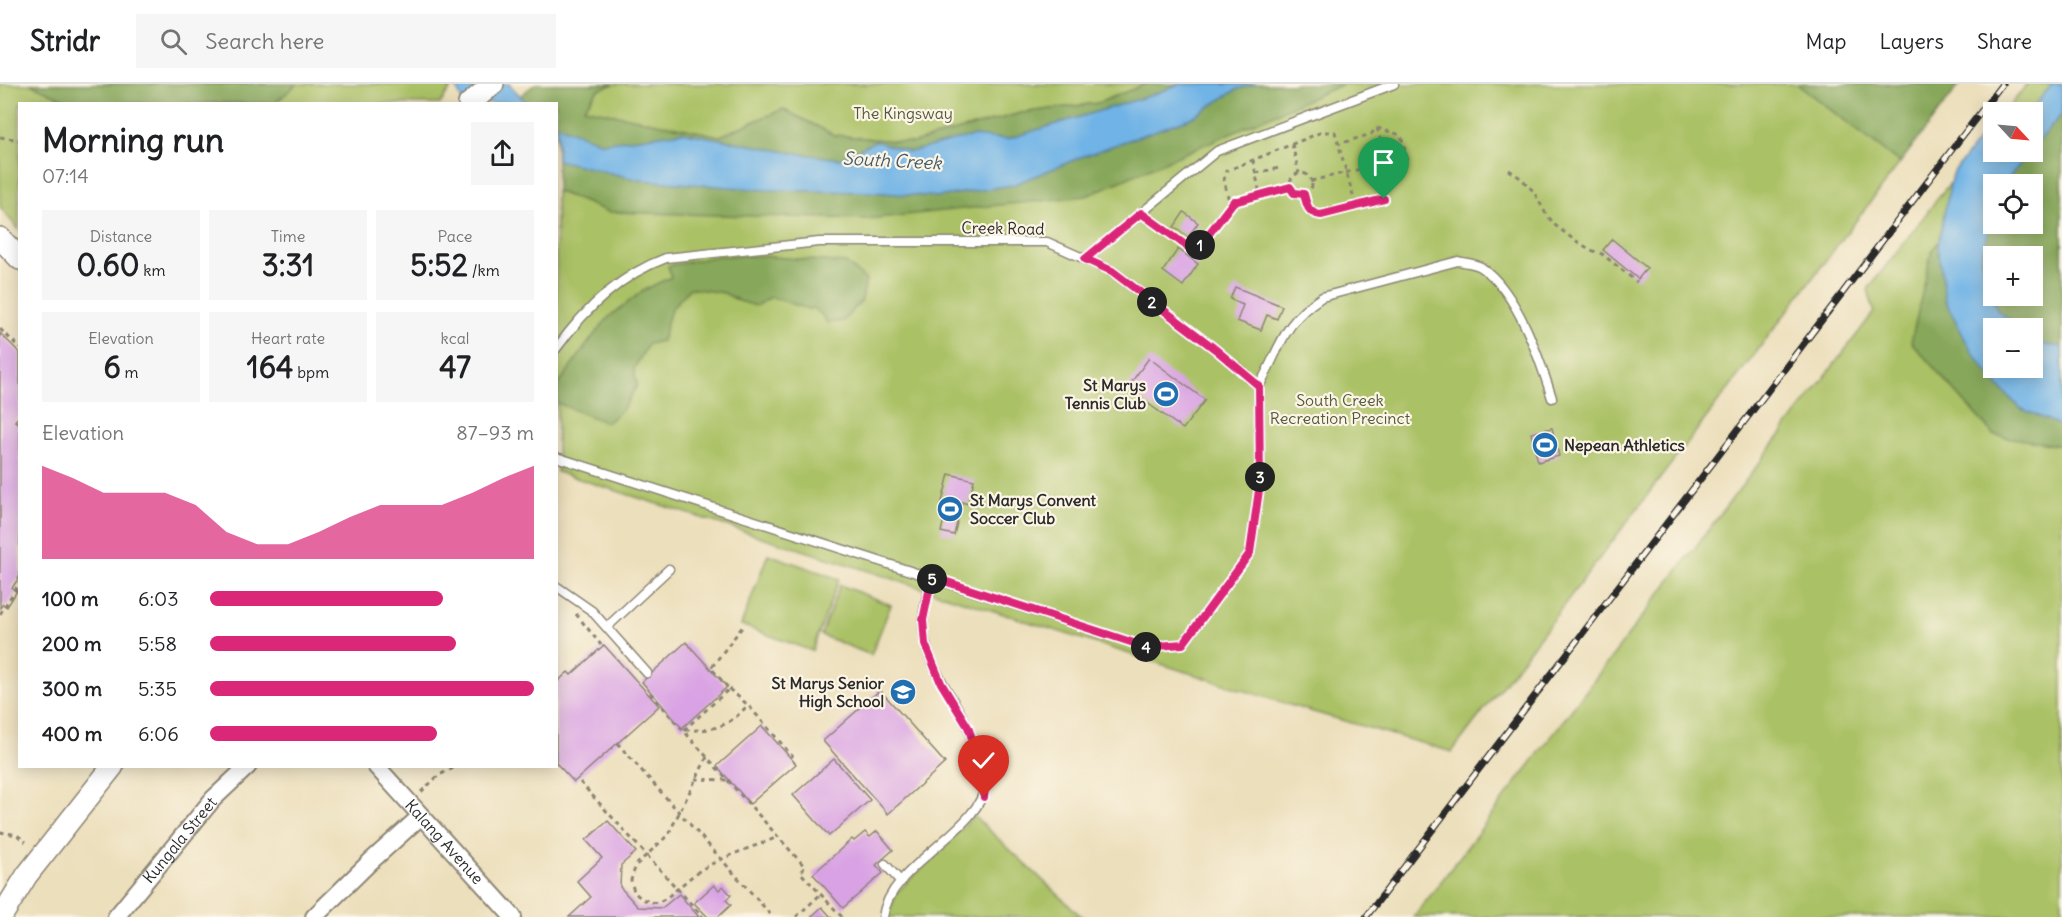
<!DOCTYPE html>
<meta charset="utf-8">
<style>
:root{--surface:#fff;--page:#f6f6f6;--text:#202124;--muted:#757577;--line:#e0e0e0;--accent:#db2777}
body{margin:0;font-family:Delius,sans-serif;background:var(--page);color:var(--text);height:100vh;display:flex;flex-direction:column;font-size:22px;white-space:nowrap}
*{box-sizing:border-box;margin:0}
p{font-size:20px;color:var(--muted)}
.icon{flex:none;width:33px;height:33px;fill:none;stroke:currentColor;stroke-width:2;stroke-linecap:round;stroke-linejoin:round}
.map{position:relative;flex:1;overflow:hidden}
.drawer{position:absolute;left:18px;top:18px;width:540px;height:666px;display:flex;flex-direction:column;background:var(--surface);border-radius:0px;box-shadow:0 3px 15px #0003}
.drawer>*{flex:none}
.needle{width:39px;rotate:116deg}
.fabs{position:absolute;left:1983px;top:18px;display:grid;gap:12px}
.fabs a{display:grid;place-items:center;width:60px;height:60px;border-radius:0px;background:var(--surface);box-shadow:0 3px 15px #0003;font-size:30px}
.pin{position:absolute;display:grid;place-items:center;width:51px;height:51px;color:#fff;margin:-62px -26px;border-radius:50% 50% 50% 0;rotate:-45deg;box-shadow:0 0 6px #0007}
.pin .icon{rotate:45deg}
.km{position:absolute;width:30px;height:30px;margin:-15px;border-radius:50%;background:#222;color:#fff;font-size:16px;line-height:30px;text-align:center}
.round{display:grid;place-items:center;flex:none;width:63px;height:63px;border-radius:0px;background:var(--page)}
.headline{display:flex;align-items:center;justify-content:space-between;height:102px;padding:0 24px}
h1{font-size:33px;font-weight:800;line-height:45px}
.stats{display:grid;grid-template-columns:repeat(3,1fr);gap:9px;height:102px;padding:6px 24px}
.stats div{display:grid;align-content:center;border-radius:0px;background:var(--page);text-align:center}
.stats b{font-size:30px;font-weight:800}
.stats small{font-size:16px;font-weight:400}
.stats p{font-size:16px}
.chart{height:168px;padding:12px 24px}
.chart p{display:flex;justify-content:space-between}
.chart svg{width:100%;height:108px;margin-top:6px;fill:var(--accent);opacity:.7}
ul{padding:0 24px;list-style:none;font-size:20px}
li{display:grid;grid-template-columns:96px 72px 1fr;align-items:center;height:45px}
li i{height:15px;border-radius:8px;background:var(--accent)}
header{display:flex;align-items:center;gap:36px;box-sizing:border-box;height:84px;padding:0 30px;background:var(--surface);border-bottom:2px solid var(--line)}
header strong{font-size:28px}
nav{display:flex;gap:33px;margin-inline-start:auto;font-size:21px}
.search{width:420px;height:54px;background:var(--page);display:flex;align-items:center;gap:15px;box-sizing:border-box;padding:0 21px;border-radius:0px;color:var(--muted);font-size:22px}
.map>svg:first-child{display:block}
.green{fill:#aac165;stroke:#6a7648;stroke-width:1.5;fill-rule:evenodd}
.forest{fill:#87a75a;stroke:#596942;stroke-width:1.5;fill-rule:evenodd}
.water{fill:#70b3e6;stroke:#4e6f88;stroke-width:1.5}
.building{fill:#d9a2e4}
.lines{fill:none;stroke-linecap:round;stroke-linejoin:round}
.service-casing{stroke:#8c8574;stroke-width:11}
.minor-casing{stroke:#8c8574;stroke-width:20}
.tertiary-casing{stroke:#8c8574;stroke-width:24}
.path{stroke:#8c8574;stroke-width:3;stroke-dasharray:4.5 4.5;stroke-linecap:butt}
.service{stroke:#fff;stroke-width:8}
.minor{stroke:#fff;stroke-width:16}
.tertiary{stroke:#fff;stroke-width:21}
.rail-casing{stroke:#2b2b2b;stroke-width:7}
.rail{stroke:#fcf5e5;stroke-width:4.5;stroke-dasharray:14;stroke-linecap:butt}
.route-casing{stroke:#fff;stroke-width:12}
.route{stroke:#db2777;stroke-width:8}
.labels{text-anchor:middle;stroke-width:4.5;stroke-linejoin:round;paint-order:stroke}
.park-label{font-size:16px;fill:#51583c;stroke:#fcf5e5}
.street-label{font-size:16px;fill:#2b2b2b;stroke:#fcf5e5}
.poi-label{font-size:16px;font-weight:bold;fill:#2b2b2b;stroke:#fcf5e5;text-anchor:end}
.water-label{font-size:18px;font-style:italic;fill:#435b6c;stroke:#fcf5e5}
</style>
<header>
<strong>Stridr</strong>
<div class="search"><svg class="icon" aria-label="search" viewBox="0 0 24 24"><circle cx="10" cy="10" r="6"/><path d="M15 15l6 6"/></svg>Search here</div>
<nav><a>Map</a><a>Layers</a><a>Share</a></nav>
</header>
<div class="map">
<svg width="2062" height="833" viewBox="0 0 2062 833">
<rect width="100%" height="100%" fill="#fcf5e5"/>
<filter id="ink" filterUnits="userSpaceOnUse"><feTurbulence type="fractalNoise" baseFrequency=".0167" numOctaves="2"/><feDisplacementMap in="SourceGraphic" scale="12" xChannelSelector="R" yChannelSelector="G"/><feConvolveMatrix kernelMatrix="1 2 1 2 8 2 1 2 1" color-interpolation-filters="sRGB"/></filter>
<filter id="wash" filterUnits="userSpaceOnUse"><feTurbulence type="fractalNoise" baseFrequency=".008" numOctaves="4" result="noise"/><feDisplacementMap in="SourceGraphic" scale="24" xChannelSelector="R" yChannelSelector="G"/><feGaussianBlur stdDeviation="1.35" result="paint"/><feColorMatrix in="noise" values="0 0 0 0 0 0 0 0 0 0 0 0 0 0 0 0 0 1.4 0 .05"/><feComposite in="paint" operator="in"/></filter>
<g filter="url(#wash)">
<rect width="100%" height="100%" fill="#ecdfbc"/>
<g class="green">
<path d="M0,0H454L440,20H20L19,146L0,123Z"/>
<path d="M552,0H1146L1098,19L1021,29L913,59L834,51L783,25L720,53L624,37L558,16Z"/>
<path d="M1343,0H1797L1900,79L1452,668L1296,623L557,388L556,107L609,128L1086,112Z"/>
<path d="M2027,0H2062V833H1414L1874,228L1868,205L1993,43L1994,68H2032V28H2005ZM1994,100H2032V140H1994ZM1994,172H2032V212H1994ZM1994,244H2032V284H1994Z"/>
<path d="M768,470L839,495L812,567L741,541Z"/>
<path d="M840,501L891,521L871,571L821,551Z"/>
<path d="M974,732L1082,833H888L896,809Z"/>
</g>
<g class="forest">
<path d="M30,0H297L275,19H73Z"/>
<path d="M535,0H614L598,6L584,24L720,52L783,25L834,51L913,59L1021,29L1098,19L1146,0H1343L1086,112L867,135L609,128L557,107L556,20H510Z"/>
<path d="M1797,0H1960L1900,79Z"/>
<path d="M2062,0V362L1994,351L1911,258L1932,166L2008,68H2032L2033,36ZM1994,100H2032V140H1994ZM1994,172H2032V212H1994ZM1994,244H2032V284H1994Z"/>
<path d="M718,172H763L846,179L866,196L862,216L843,237L827,239L821,230L813,224L808,225L771,213L756,222L739,217L724,209L690,204L671,225L662,257L648,260L634,285L637,301L623,325L607,339L557,319V302L594,251L609,233L644,206L671,193L668,182Z"/>
</g>
<g class="water">
<path d="M457,0H509L527,19H463L456,3Z"/>
<path d="M1179,0H1257L1238,5L1191,34L1084,72L1013,101L938,113L868,108L766,106L639,96L557,76V41L602,59L682,48L787,68L840,75L875,57L910,68L972,52L1007,55L1152,11Z"/>
<path d="M2052,0H2062V30L2033,64L2032,28H2029Z"/>
<path d="M1993,45L1994,68H2030L2004,100H1994L1993,128L1981,177L1997,226L2020,244H1994V284H2032L2033,255L2040,260L2062,263V339L2059,341L2020,324L1998,302L1970,265L1945,216L1938,161L1952,90L1986,47Z"/>
</g>
<g id="blocks">
<g class="building">
<path d="M1184,128L1198,139L1188,153L1174,143Z"/>
<path d="M1612,155L1647,184L1638,195L1603,166Z"/>
<path d="M1178,165L1198,180L1183,202L1163,187Z"/>
<path d="M1235,203L1282,222L1277,235L1267,231L1261,246L1237,237L1243,221L1230,215Z"/>
<path d="M0,249L20,269V331L15,337L20,340V492L12,504L17,507L7,523L3,520L0,524Z"/>
<path d="M1149,274L1205,316L1183,345L1127,304Z"/>
<path d="M1552,344L1559,372L1538,378L1531,349Z"/>
<path d="M949,390L974,396L968,420L962,418L954,451L941,448L945,431L939,430Z"/>
<path d="M686,558L727,603L682,644L642,598Z"/>
<path d="M604,561L659,622L574,698L556,679V599L568,588L571,591Z"/>
<path d="M880,606L945,679L888,730L823,657Z"/>
<path d="M762,642L796,680L750,720L717,682Z"/>
<path d="M834,675L870,716L829,752L793,711Z"/>
<path d="M608,737L636,768L621,781L620,803L638,823L662,824L679,810L699,833H569L591,813L577,797L602,774L586,756Z"/>
<path d="M877,747L893,766L876,781L883,789L843,824L813,790L852,755L854,757L865,748L870,753Z"/>
<path d="M714,801L719,806L723,802L731,811L726,816L731,821L718,833H708L694,819Z"/>
<path d="M822,823L831,833H811Z"/>
</g>
</g>
</g>
<g filter="url(#ink)">
<use href="#blocks" fill-opacity="0" stroke="#8c8574" stroke-width="1.5"/>
<g class="lines">
<defs>
<g id="service">
<path d="M1085,175L1217,67L1394,0"/>
<path d="M556,265C584,226 620,191 666,174L819,158H1047L1112,187L1215,265L1259,302L1260,399L1250,469L1183,560L1146,563L556,373"/>
<path d="M1259,302C1281,263 1282,239 1322,213L1458,177C1465,179 1474,179 1481,183C1517,207 1539,273 1552,314"/>
<path d="M556,502L592,527L647,589"/>
<path d="M607,543L669,485"/>
<path d="M885,780L901,798"/>
<path d="M883,833C889,780 982,747 986,698C986,689 979,677 976,668C973,660 971,650 967,642C951,608 923,578 923,538C923,524 929,507 932,493"/>
</g>
<g id="minor">
<path id="s1" d="M376,682L513,833"/>
<path id="s2" d="M116,833L213,715L248,682"/>
<path d="M314,833L370,778L421,732"/>
</g>
<g id="tertiary">
<path d="M469,20L493,0"/>
<path d="M0,154L20,175"/>
<path d="M1,833L27,791L113,682"/>
</g>
</defs>
<use href="#service" class="service-casing"/>
<use href="#minor" class="minor-casing"/>
<use href="#tertiary" class="tertiary-casing"/>
<g class="path">
<path d="M1377,44L1383,63"/>
<path d="M0,53L20,56"/>
<path d="M1292,60L1299,89"/>
<path d="M1253,76L1260,111"/>
<path d="M1509,86L1522,95L1534,108L1546,130L1556,142L1573,155L1591,166L1602,170L1637,198"/>
<path d="M1256,89L1279,84"/>
<circle cx="1301" cy="100" r="11"/>
<path d="M1311,97L1377,81H1395L1407,74L1401,51L1377,44L1371,50L1339,60"/>
<path d="M1290,103L1238,117L1228,113L1224,96L1226,87L1322,48H1335L1356,122"/>
<path d="M1304,110C1307,122 1308,129 1321,131L1384,115L1386,113L1377,81"/>
<path d="M1151,136L1195,168L1234,117"/>
<path d="M0,245L20,264"/>
<path d="M0,530L20,498"/>
<path d="M576,530L601,561"/>
<path d="M729,605L748,621L793,673"/>
<path d="M650,609L805,783L800,788L842,833"/>
<path d="M684,646L729,605L711,584L743,542"/>
<path d="M685,646C714,647 728,643 748,621"/>
<path d="M617,659L773,833"/>
<path d="M707,673L668,751L636,781L631,796L634,808C640,814 649,820 659,818C668,815 691,791 704,784C727,771 753,763 778,753"/>
<path d="M695,695L728,696"/>
<path d="M580,698L703,833"/>
<path d="M421,708L439,691L458,682"/>
<path d="M0,748L17,751L26,758"/>
<path d="M796,833L821,810"/>
</g>
<use href="#service" class="service"/>
<use href="#minor" class="minor"/>
<use href="#tertiary" class="tertiary"/>
<defs>
<path id="rail" d="M1366,833L2002,0"/>
</defs>
<use href="#rail" class="rail-casing"/>
<use href="#rail" class="rail"/>
</g>
</g>
<g class="lines" filter="url(#ink)">
<defs>
<path id="route" d="M984,713L986,695L968,643L941,599L925,560L923,536L932,493L1146,563L1183,560L1250,469L1260,399L1259,302L1215,265L1112,187L1085,175L1141,129L1195,168L1234,117H1238L1290,103L1294,109L1304,110C1307,122 1308,129 1321,131L1384,115"/>
</defs>
<use href="#route" class="route-casing"/>
<use href="#route" class="route"/>
</g>
<defs>
<symbol id="stadium-disc" viewBox="-11 -11 22 22"><circle r="9.5" fill="#1f6fb2" stroke="#fcf5e5"/><path d="M0-5a6.5 5 0 1 0 0 10a6.5 5 0 1 0 0-10ZM-3.5-1.8h7v3.6h-7Z" fill="#fff"/></symbol>
<symbol id="school-disc" viewBox="-11 -11 22 22"><circle r="9.5" fill="#1f6fb2" stroke="#fcf5e5"/><path d="M0-5L7-2L0 1L-7-2ZM-4 1L0 2.5L4 1V4Q0 6-4 4Z" fill="#fff"/></symbol>
</defs>
<g fill-rule="evenodd">
<use href="#stadium-disc" x="1151" y="295" width="30" height="30"/>
<use href="#stadium-disc" x="1530" y="346" width="30" height="30"/>
<use href="#stadium-disc" x="935" y="410" width="30" height="30"/>
<use href="#school-disc" x="888" y="593" width="30" height="30"/>
</g>
<g class="labels">
<g class="park-label">
<text x="903" y="35">The Kingsway</text>
<text x="1340" y="322">South Creek<tspan x="1340" dy="18">Recreation Precinct</tspan></text>
</g>
<g class="street-label">
<text transform="translate(1003 144) rotate(1)" y="6">Creek Road</text>
<text dy="6" stroke="none"><textPath href="#s2" startOffset="100">Kungala Street</textPath></text>
<text dy="6" stroke="none"><textPath href="#s1" startOffset="102">Kalang Avenue</textPath></text>
</g>
<g class="poi-label">
<text x="1146" y="307">St Marys<tspan x="1146" dy="18">Tennis Club</tspan></text>
<text x="1564" y="367" text-anchor="start">Nepean Athletics</text>
<text x="970" y="422" text-anchor="start">St Marys Convent<tspan x="970" dy="18">Soccer Club</tspan></text>
<text x="884" y="605">St Marys Senior<tspan x="884" dy="18">High School</tspan></text>
</g>
<g class="water-label">
<text transform="translate(892 77) rotate(3)" y="6">South Creek</text>
</g>
</g>
</svg>
<div class="fabs">
<a><svg class="needle" viewBox="-14 -14 28 28"><path d="M0-13l5 13h-10z" fill="#e53935"/><path d="M0 13l5-13h-10z" fill="#757577"/></svg></a>
<a><svg class="icon" aria-label="locate" viewBox="0 0 24 24"><circle cx="12" cy="12" r="6"/><path d="M12 2v4M12 18v4M2 12h4M18 12h4"/></svg></a>
<a>+</a>
<a>−</a>
</div>
<div class="pin" style="left:1384px;top:115px;background:#1e9e55"><svg class="icon" aria-label="arrive" viewBox="0 0 24 24"><path d="M6 21V4h12l-3 4 3 4H6"/></svg></div>
<div class="pin" style="left:984px;top:713px;background:#d93025"><svg class="icon" aria-label="check" viewBox="0 0 24 24"><path d="M5 12l5 5 9-10"/></svg></div>
<b class="km" style="left:1200px;top:161px">1</b>
<b class="km" style="left:1152px;top:218px">2</b>
<b class="km" style="left:1260px;top:393px">3</b>
<b class="km" style="left:1146px;top:563px">4</b>
<b class="km" style="left:932px;top:495px">5</b>
<section class="drawer">
<div class="headline"><div><h1>Morning run</h1><p>07:14</p></div><a class="round"><svg class="icon" aria-label="share" viewBox="0 0 24 24"><path d="M12 15V3M7 8l5-5 5 5M5 13v7h14v-7"/></svg></a></div>
<div class="stats">
<div><p>Distance</p><b>0.60<small> km</small></b></div>
<div><p>Time</p><b>3:31</b></div>
<div><p>Pace</p><b>5:52<small> /km</small></b></div>
</div>
<div class="stats">
<div><p>Elevation</p><b>6<small> m</small></b></div>
<div><p>Heart rate</p><b>164<small> bpm</small></b></div>
<div><p>kcal</p><b>47</b></div>
</div>
<div class="chart"><p><span>Elevation</span>87–93 m</p>
<svg viewBox="0 0 160 44" preserveAspectRatio="none"><path d="M0 44V6L10 11L20 17L30 17L40 17L50 22L60 33L70 38L80 38L90 33L100 27L110 22L120 22L130 22L140 17L150 11L160 6V44z"/></svg>
</div>
<ul>
<li><b>100 m</b>6:03<i style="width:72%"></i></li>
<li><b>200 m</b>5:58<i style="width:76%"></i></li>
<li><b>300 m</b>5:35<i style="width:100%"></i></li>
<li><b>400 m</b>6:06<i style="width:70%"></i></li>
</ul>
</section>
</div>
